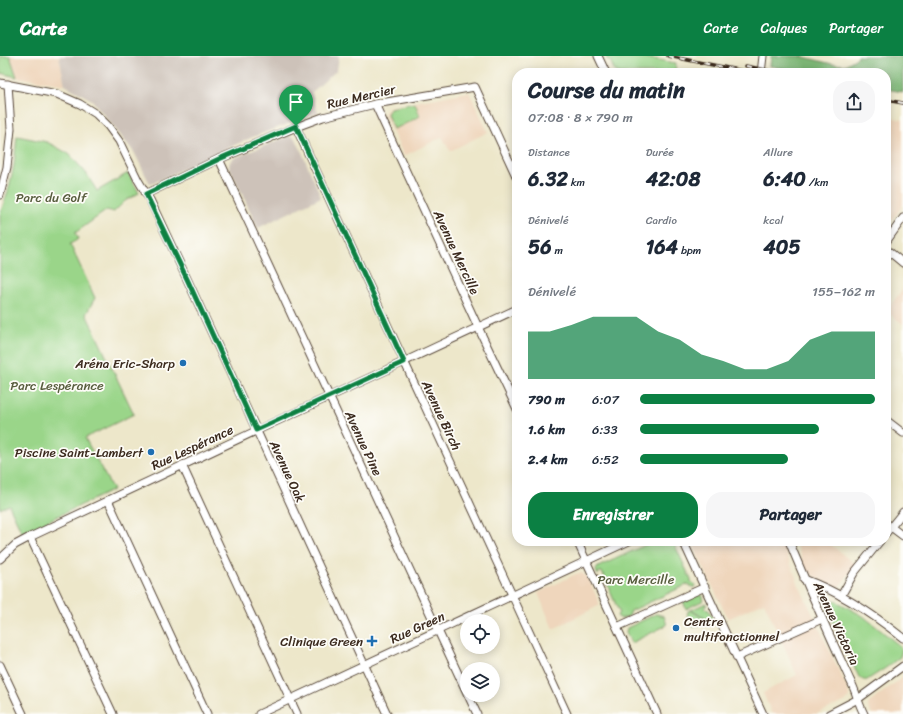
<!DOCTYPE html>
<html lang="fr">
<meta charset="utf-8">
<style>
:root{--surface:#fff;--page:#f6f6f7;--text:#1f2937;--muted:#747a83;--accent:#0b8043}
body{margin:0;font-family:Sriracha,sans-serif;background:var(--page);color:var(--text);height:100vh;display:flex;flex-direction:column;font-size:15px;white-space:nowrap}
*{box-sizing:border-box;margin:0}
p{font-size:13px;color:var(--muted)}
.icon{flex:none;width:22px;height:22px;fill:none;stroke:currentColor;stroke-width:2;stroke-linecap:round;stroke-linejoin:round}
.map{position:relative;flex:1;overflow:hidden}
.sheet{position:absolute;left:512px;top:12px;width:379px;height:478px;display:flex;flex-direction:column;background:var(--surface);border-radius:16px;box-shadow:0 2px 10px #0003}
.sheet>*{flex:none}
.buttons{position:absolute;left:460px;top:558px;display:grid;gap:8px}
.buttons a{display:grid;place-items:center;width:40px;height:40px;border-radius:50%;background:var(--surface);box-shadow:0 2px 10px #0003;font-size:20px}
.pin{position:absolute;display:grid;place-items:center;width:34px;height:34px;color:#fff;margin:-41px -17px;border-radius:50% 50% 50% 0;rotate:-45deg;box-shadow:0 0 4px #0007}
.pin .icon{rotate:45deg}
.round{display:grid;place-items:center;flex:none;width:42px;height:42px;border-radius:16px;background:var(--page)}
.summary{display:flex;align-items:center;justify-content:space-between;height:68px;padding:0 16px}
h1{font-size:22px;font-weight:700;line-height:30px}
.metrics{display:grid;grid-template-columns:repeat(3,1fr);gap:6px;height:68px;padding:4px 16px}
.metrics div{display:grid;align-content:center}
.metrics b{font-size:20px;font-weight:700}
.metrics small{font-size:11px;font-weight:400}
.metrics p{font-size:11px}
.chart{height:112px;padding:8px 16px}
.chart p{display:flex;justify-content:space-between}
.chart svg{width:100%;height:72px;margin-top:4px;fill:var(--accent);opacity:.7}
.cta{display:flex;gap:8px;margin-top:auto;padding:8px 16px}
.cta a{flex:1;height:46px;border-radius:16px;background:var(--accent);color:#fff;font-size:16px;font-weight:700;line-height:46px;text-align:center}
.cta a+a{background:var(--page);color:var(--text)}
ul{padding:0 16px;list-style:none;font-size:13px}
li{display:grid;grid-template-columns:64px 48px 1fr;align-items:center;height:30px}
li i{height:10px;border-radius:5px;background:var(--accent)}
header{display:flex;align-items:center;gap:24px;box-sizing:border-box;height:56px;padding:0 20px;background:var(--accent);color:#fff}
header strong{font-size:19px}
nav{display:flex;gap:22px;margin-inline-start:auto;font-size:14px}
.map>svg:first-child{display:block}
.built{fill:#efd6bc}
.industrial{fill:#cdc2b9}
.green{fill:#9ad589;stroke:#6a8054}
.forest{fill:#7bb675;stroke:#5b704a}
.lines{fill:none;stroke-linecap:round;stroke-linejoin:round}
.minor-casing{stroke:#564638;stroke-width:9}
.minor{stroke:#fff;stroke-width:7}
.rail-casing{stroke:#3b2a1e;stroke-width:3.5}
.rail{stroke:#fdfcf7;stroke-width:2;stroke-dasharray:6;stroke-linecap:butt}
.route-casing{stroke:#fff;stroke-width:8}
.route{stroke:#0b8043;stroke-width:5}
.poi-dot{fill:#1f6fb2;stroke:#fdfcf7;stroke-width:1.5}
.labels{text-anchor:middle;stroke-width:3.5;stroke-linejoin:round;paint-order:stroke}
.street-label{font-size:13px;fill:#3b2a1e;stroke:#fdfcf7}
.park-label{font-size:13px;fill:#585d3e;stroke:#fdfcf7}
.poi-label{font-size:13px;fill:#3b2a1e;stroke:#fdfcf7;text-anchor:end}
</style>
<header>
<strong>Carte</strong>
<nav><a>Carte</a><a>Calques</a><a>Partager</a></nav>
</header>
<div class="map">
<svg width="903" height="658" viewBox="0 0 903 658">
<rect width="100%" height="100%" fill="#fdfcf7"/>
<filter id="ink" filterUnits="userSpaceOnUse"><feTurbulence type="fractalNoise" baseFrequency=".025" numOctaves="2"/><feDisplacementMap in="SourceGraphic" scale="8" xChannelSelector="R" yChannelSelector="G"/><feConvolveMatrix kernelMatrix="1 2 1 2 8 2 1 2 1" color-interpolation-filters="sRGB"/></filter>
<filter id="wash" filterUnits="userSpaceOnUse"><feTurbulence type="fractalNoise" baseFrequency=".012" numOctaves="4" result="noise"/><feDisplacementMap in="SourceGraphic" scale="16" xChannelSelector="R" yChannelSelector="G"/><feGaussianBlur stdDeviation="0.9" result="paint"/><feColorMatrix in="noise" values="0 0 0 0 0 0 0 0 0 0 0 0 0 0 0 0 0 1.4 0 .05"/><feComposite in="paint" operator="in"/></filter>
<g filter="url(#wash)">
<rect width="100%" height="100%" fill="#ede7ca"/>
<g class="built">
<path d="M10,0H59L65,29L17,21Z"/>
<path d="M469,36L488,76L450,95L442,81L404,100L384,58L389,51Z"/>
<path d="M886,60L903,64V149L886,172Z"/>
<path d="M903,233V268L886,255Z"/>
<path d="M691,485H782L797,525L848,634L849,638V641L846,645L816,658H772L763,637L797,619L764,546L728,563Z"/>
<path d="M795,485H826L856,509L837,533L807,516Z"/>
<path d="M582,517L588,522L600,549L553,573L538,537L576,518Z"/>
<path d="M903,621V658H872L868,651L869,647Z"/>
</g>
<g class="industrial">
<path d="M59,0H339L337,14L312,36L318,57L255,80L216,97L151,128H150L134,96L92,44L65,29Z"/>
<path d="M289,80L293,81L297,85L321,141L258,172L230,112L229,109L230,106L234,102Z"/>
</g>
<g class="green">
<path d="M0,0H10L17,21L0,17Z"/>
<path d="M606,0H636L676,7L675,17H618L617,15L615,16L610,4H608Z"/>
<path d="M415,47L420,60L401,70L393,73L387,58L390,52Z"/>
<path d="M17,80L47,86L69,98L86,117L97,135L128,117L139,137L125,145L114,156L107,154L75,177L78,182L77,184L70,188L95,242L86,258L134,358L85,382L113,434L22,477L9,449L0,453V158L9,132L14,109Z"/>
<path d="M654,485H673L691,524V526L696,529L695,531H692L688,528L631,555L629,560C624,562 621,564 617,560L619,556L602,516H599L598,519C596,516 595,514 598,511Z"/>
<path d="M699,538L702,539L704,544L686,553L683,545Z"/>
<path d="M834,544L863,560L900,590L902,595L900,601L887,611L867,624C864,625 861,623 859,621L825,549Z"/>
<path d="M706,547L707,550L705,552L707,554L708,553L713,563L710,565L691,554Z"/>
<path d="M690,554L709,565L693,572L687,557H688V555Z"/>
<path d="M656,558L664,560L667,569L631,587L626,576L627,572Z"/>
</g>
<path class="forest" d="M771,0H800L832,8L845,9L855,3L858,0H903V36L886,33V17H808L770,10Z"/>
</g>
<g filter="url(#ink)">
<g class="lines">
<defs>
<g id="minor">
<path d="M598,0L606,17"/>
<path d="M761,17L763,0"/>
<path d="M0,27L57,38L80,48L96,58L108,70L119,85L138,124L150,144L187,223L387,658"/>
<path d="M375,48L478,271L517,353"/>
<path d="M296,71L567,658"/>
<path d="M219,103L467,637"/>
<path d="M146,138L219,103L296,71L323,61L375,48L475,31L517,122"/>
<path d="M0,139L7,111L11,73L8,28"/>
<path d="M886,186L903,162"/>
<path d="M886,193L903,207"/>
<path d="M886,364L903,377"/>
<path d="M182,409L297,658"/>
<path d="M108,444L207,658"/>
<path d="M891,471L903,480"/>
<path d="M886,477L903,456"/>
<path d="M30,481L113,658"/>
<path d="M577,485L657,658"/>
<path d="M683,485L763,658"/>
<path d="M789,485C808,532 829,578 850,624C856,635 858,647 864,658"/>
<path d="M0,503L15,489L30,481L262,372L517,253"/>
<path d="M804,523C840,536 873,558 903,582"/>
<path d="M841,540L854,517L880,485"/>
<path d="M617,571L705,531"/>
<path d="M737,601L822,563"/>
<path d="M0,609L23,658"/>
<path d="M468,639L477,658"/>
<path d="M259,658L629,485"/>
<path d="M829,658L858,643L903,610"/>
</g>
</defs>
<use href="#minor" class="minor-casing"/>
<use href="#minor" class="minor"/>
<defs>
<g id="rail">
<path d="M668,0L753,17"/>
<path d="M746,10L780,17"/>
<path d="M886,44L903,47"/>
</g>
</defs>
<use href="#rail" class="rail-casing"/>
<use href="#rail" class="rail"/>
</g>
</g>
<g class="lines" filter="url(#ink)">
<defs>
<path id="route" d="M296,70L404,306L256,374L187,223L146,138L219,103Z"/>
</defs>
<use href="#route" class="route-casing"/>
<use href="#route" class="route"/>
</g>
<g class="poi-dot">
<circle cx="183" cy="307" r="4"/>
<circle cx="151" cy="396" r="4"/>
<circle cx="676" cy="572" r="4"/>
<path d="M370 579h4v4h4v4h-4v4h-4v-4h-4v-4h4z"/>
</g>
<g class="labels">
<g class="street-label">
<text transform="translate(361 40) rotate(-13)" y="5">Rue Mercier</text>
<text transform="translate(457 196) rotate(65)" y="5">Avenue Mercille</text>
<text transform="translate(442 359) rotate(65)" y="5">Avenue Birch</text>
<text transform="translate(364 387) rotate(65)" y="5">Avenue Pine</text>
<text transform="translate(192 391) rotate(-25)" y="5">Rue Lespérance</text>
<text transform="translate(288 415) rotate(65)" y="5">Avenue Oak</text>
<text transform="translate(837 567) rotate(65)" y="5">Avenue Victoria</text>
<text transform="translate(417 571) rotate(-25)" y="5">Rue Green</text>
</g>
<g class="park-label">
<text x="51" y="146">Parc du Golf</text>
<text x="57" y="334">Parc Lespérance</text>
<text x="636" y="528">Parc Mercille</text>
</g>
<g class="poi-label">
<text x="175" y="312">Aréna Eric-Sharp</text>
<text x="143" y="401">Piscine Saint-Lambert</text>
<text x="684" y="570" text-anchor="start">Centre<tspan x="684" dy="15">multifonctionnel</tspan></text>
<text x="363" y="590">Clinique Green</text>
</g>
</g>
</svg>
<div class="buttons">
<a><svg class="icon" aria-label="locate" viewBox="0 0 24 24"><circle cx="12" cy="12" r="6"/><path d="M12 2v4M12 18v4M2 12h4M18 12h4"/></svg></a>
<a><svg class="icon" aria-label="layers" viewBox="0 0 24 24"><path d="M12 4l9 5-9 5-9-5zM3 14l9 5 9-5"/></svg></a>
</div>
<div class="pin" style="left:296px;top:70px;background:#1e9e55"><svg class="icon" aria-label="arrive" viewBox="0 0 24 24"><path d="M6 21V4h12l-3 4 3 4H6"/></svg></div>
<section class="sheet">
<div class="summary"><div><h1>Course du matin</h1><p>07:08 · 8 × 790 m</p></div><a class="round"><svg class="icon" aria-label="share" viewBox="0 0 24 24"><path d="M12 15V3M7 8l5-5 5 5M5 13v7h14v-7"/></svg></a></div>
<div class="metrics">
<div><p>Distance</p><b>6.32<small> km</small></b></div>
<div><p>Durée</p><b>42:08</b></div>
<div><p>Allure</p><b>6:40<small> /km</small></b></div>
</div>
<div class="metrics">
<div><p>Dénivelé</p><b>56<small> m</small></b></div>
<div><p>Cardio</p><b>164<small> bpm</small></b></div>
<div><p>kcal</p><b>405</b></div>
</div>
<div class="chart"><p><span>Dénivelé</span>155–162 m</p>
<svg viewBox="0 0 160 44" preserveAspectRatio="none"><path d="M0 44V15L10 15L20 11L30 6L40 6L50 6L60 15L70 20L80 29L90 33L100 38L110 38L120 33L130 20L140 15L150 15L160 15V44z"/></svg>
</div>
<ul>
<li><b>790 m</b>6:07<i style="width:100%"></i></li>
<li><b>1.6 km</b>6:33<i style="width:76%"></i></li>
<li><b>2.4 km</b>6:52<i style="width:63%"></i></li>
</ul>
<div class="cta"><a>Enregistrer</a><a>Partager</a></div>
</section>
</div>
